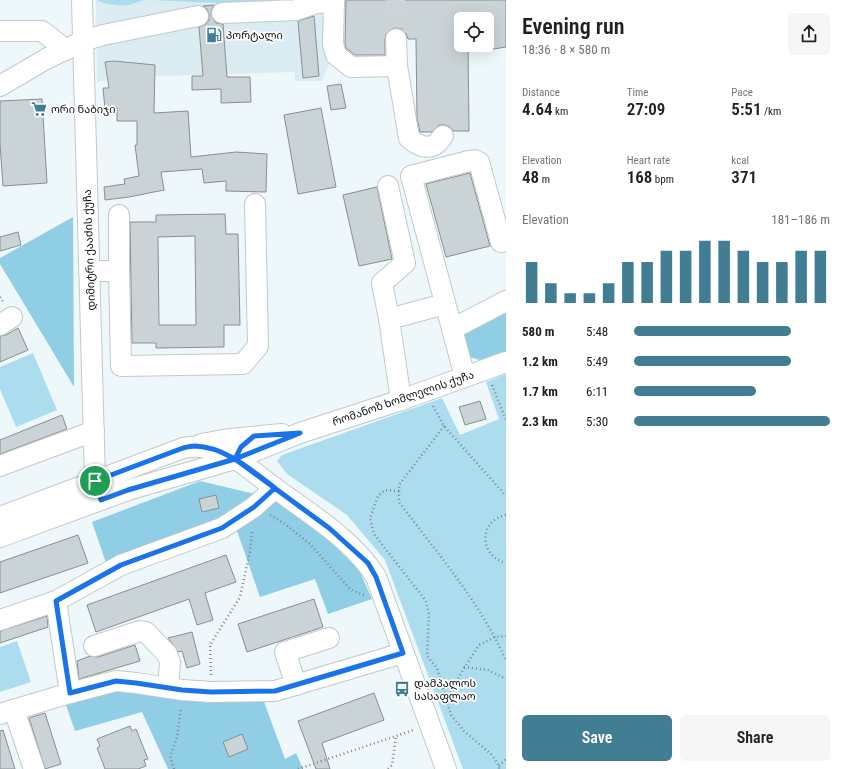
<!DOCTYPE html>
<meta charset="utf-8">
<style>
:root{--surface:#fff;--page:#f6f6f6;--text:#202124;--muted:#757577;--accent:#417e94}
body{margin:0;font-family:"Roboto Condensed","Noto Sans Georgian",sans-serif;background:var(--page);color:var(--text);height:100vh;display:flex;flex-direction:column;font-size:15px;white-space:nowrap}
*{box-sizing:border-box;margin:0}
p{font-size:13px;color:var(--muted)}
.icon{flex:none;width:22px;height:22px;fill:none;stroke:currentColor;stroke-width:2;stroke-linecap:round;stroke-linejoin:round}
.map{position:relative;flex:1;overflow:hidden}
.details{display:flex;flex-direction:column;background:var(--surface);width:340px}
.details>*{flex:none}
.tools{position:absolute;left:454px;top:12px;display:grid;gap:8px}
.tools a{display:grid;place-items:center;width:40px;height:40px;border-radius:6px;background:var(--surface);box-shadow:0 4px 16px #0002;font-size:20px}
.pin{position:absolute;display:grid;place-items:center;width:34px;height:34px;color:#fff;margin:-17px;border:2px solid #fff;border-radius:50%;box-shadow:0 1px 4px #0007}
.round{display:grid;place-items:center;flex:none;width:42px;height:42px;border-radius:6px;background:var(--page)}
.headline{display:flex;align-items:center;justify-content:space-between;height:68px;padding:0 16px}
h1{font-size:22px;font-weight:600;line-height:30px}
.stats{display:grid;grid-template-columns:repeat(3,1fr);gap:6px;height:68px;padding:4px 16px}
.stats div{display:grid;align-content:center}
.stats b{font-size:17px;font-weight:600}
.stats small{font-size:11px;font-weight:400}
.stats p{font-size:11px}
.chart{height:112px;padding:8px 16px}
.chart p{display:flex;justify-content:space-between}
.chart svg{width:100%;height:72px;margin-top:4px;stroke:var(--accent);stroke-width:6}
.primary-button{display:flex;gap:8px;margin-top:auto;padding:8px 16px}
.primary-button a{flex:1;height:46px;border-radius:6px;background:var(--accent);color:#fff;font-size:16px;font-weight:600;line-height:46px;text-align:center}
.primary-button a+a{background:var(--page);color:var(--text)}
ul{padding:0 16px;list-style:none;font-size:13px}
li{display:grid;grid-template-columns:64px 48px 1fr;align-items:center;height:30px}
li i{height:10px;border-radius:5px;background:var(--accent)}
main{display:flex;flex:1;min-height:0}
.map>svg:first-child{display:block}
.built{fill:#dbecf3}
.green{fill:#acddef}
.forest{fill:#90cee6}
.building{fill:#cad3d6;stroke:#878f92;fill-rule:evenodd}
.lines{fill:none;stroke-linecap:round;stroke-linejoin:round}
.minor-tunnel{stroke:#ccd4d7;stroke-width:20;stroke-dasharray:20 10;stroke-linecap:butt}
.minor-casing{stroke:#c0c9cc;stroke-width:22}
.path{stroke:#808688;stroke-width:2.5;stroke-dasharray:1 3;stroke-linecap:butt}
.minor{stroke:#fff;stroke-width:20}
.route-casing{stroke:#fff;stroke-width:8}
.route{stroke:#1a73e8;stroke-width:5}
.labels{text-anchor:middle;stroke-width:3.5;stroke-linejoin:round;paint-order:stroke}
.poi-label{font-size:11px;fill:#0e1112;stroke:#fff;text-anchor:start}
.street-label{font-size:11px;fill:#0e1112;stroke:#fff}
</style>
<main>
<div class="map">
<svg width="506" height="769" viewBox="0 0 506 769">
<rect width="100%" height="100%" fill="#eef7fa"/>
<path class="built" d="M141,0L283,6L320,0L329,66L321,81H295V72L157,76L97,82L96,1L115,6L128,5Z"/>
<g class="green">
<path d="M96,0H301L283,6L147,0C140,0 135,4 128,5C118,7 105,4 96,0Z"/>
<path d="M33,353L57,410L16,427L0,389V367Z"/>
<path d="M506,374V769H463L385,560L347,515L287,474L277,461L282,455L442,398L460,435L499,419L486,382Z"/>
<path d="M17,641L31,682L0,692V647Z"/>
</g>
<g class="forest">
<path d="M73,217L74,387L0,264V258Z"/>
<path d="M506,300V351L480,360L469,357L457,314Z"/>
<path d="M200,481L280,500L307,519L359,570L372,599L328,614L315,579L260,597L233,519L106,563L92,522Z"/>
<path d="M125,689L263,699L285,759L296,753L303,769H168L142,712L75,731L66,705Z"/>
</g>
<g class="building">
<path d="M346,0H506V47L487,50V19H461V45H468L469,131H453L450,127L445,125H439L432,132H420L417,118L416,39H408L406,33L402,29L395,28L390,30L386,34L385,39V55H355L346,48L345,43Z"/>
<path d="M214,5L212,8L211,14L213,19L216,23L223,24L227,77H250L251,102L221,103V89L192,90V76H203L199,27L206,24L209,20V14L207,9L203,6Z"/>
<path d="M314,16L319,76L303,78L298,21Z"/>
<path d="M114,61L155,65L154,113L188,111L191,157L236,152L267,154L266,192L226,191V181L204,183L202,169L161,172L164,190L129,197L105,200L104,187L125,184L124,179L139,176L135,145H137V121H117V108L105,109L103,88H109L105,62Z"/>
<path d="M341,84L346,108L331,110L327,86Z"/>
<path d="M42,99L47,183L3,186L0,144V101Z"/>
<path d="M321,108L336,187L298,194L284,115Z"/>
<path d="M470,173L490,246L446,257L426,184Z"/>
<path d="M377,187L392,259L359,266L343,195Z"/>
<path d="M225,214L226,234H238L240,325H224V347L156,348V343H132L130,222H156V215ZM195,236L196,325H159L158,237Z"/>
<path d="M18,232L21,245L0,251V237Z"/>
<path d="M18,328L28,350L0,362V336L6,335Z"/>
<path d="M480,401L486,419L465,425L459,407Z"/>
<path d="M62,415L67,429L0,454V440Z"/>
<path d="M216,495L219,508L202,512L199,499Z"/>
<path d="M78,535L88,563L0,593V562Z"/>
<path d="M226,555L236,582L205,593L213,620L197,625L189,599L96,632L87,605Z"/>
<path d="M314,599L323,627L247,652L238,624Z"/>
<path d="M47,616L48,627L0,643V631Z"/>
<path d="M192,632L200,664L187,668L182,651L178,652L168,638Z"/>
<path d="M135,645L140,661L79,679L77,661L90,656L98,657Z"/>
<path d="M374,693L384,720L322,743L330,769H316L298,721Z"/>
<path d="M45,713L61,764L45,769L29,718Z"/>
<path d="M130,726L132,731L136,729L148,759L144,760L146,766L138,769H105L97,748L100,746L97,739Z"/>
<path d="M3,730L15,769H0V731Z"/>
<path d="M242,734L248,749L229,757L223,742Z"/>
</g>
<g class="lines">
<path class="minor-tunnel" d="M395,0L396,39"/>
<defs>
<g id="minor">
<path d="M82,0L95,481L99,493"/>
<path d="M334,0L333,44L336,55L351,67L397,66L409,138C416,145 427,150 436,144C439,142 441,138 443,136"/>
<path d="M222,13L296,10L316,3L334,2"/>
<path d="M0,31H42L66,50"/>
<path d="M396,39L397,66"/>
<path d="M0,86L46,59L83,41L103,35L198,16"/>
<path d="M388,186L405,263L382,283L389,319"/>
<path d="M89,271H119L121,366L243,364L258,346L255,204"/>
<path d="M119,271V215"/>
<path d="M0,325L12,317"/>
<path d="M452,329L506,301"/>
<path d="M465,377L411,176L469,161L475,160L479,162L501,242"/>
<path d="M401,400L389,319L445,304"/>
<path d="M201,444L229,439L282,434"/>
<path d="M0,466L94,431"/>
<path d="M0,517L183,448C197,445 208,447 221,452C240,459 256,474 272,486C307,512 353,539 376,577L446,769"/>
<path d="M0,537L128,490L235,459L300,433L401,400L506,362"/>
<path d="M56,601L70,693"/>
<path d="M0,620L56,601L121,565L222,528L254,507L275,488"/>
<path d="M94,646L140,631L146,632L167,654L170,662L168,688"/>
<path d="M296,685L285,652L329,638"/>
<path d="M14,710L34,769"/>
<path d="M0,714L70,693L116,681L136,683L182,690L211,692L275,691L403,653"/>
</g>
</defs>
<use href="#minor" class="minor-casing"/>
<g class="path">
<path d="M0,297L4,303"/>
<path d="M492,385L506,420"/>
<path d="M433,406L444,426L506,496"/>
<path d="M444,426L399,485V502C437,553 481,603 506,661"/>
<path d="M399,491L385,490L378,496L370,518L374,534L426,601L429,614L427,656L437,668L451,715L464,731L492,755L499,766V769"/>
<path d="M270,515L285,524L310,544L351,590L364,595"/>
<path d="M506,515C478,521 479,556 506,563"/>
<path d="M464,667L488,670L506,679"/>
<path d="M211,675L210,645L240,597L250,552L252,530"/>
<path d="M447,700L461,673L479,645L495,637L506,636"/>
<path d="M499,766L506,759"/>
<path d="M174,769L170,756L177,738L181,707"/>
<path d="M298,769L414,730"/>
<path d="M388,769L392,765L396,736"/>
</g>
<use href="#minor" class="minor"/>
</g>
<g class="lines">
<defs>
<path id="route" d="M95,481L183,448C187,447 191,446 195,446C226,447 252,471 275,488L254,507L222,528L121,565L56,601L70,693L116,681L136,683L182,690L211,692L275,691L403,653L376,577L368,563L329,528L235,459L300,433L254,436L241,447L235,459L128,490L101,500L95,481"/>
</defs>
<use href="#route" class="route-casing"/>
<use href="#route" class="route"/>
</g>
<defs>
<symbol id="fuel-bare" viewBox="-9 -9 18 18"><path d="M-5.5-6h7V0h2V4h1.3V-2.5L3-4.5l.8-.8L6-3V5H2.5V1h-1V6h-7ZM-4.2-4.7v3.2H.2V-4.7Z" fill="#417e94" stroke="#fff" stroke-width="2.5" paint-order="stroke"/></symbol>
<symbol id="supermarket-bare" viewBox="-9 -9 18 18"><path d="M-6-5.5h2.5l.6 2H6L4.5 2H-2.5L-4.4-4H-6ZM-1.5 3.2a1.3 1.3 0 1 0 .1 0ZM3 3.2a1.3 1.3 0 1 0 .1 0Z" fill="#417e94" stroke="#fff" stroke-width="2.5" paint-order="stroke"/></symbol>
<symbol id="bus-bare" viewBox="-9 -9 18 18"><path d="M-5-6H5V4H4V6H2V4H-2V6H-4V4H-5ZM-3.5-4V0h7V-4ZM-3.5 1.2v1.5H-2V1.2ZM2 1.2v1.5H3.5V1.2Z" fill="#417e94" stroke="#fff" stroke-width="2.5" paint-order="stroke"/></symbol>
</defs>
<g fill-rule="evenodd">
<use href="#fuel-bare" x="203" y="24" width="22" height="22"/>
<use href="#supermarket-bare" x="28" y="98" width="22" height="22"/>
<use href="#bus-bare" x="391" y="678" width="22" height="22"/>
</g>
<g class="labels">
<g class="poi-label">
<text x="226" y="39">პორტალი</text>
<text x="51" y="113">ორი ნაბიჯი</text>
<text x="414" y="687">დამპალოს<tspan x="414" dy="13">სასაფლაო</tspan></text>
</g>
<g class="street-label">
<text transform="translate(89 250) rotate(-92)" y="4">დიმიტრი ქააძის ქუჩა</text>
<text transform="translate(403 398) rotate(-19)" y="4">რომანოზ ხომლელის ქუჩა</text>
</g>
</g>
</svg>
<div class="tools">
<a><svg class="icon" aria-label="locate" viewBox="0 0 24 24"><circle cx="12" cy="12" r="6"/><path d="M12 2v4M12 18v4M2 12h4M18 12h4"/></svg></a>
</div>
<div class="pin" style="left:95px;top:481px;background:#1e9e55"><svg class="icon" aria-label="arrive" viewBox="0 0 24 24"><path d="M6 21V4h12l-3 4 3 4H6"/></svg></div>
</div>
<section class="details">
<div class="headline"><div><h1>Evening run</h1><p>18:36 · 8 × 580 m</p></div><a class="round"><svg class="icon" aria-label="share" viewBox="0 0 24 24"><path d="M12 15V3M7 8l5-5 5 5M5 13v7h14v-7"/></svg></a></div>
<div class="stats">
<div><p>Distance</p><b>4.64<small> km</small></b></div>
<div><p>Time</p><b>27:09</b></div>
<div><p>Pace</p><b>5:51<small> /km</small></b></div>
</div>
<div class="stats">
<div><p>Elevation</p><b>48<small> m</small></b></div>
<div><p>Heart rate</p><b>168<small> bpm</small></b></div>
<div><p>kcal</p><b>371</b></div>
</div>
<div class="chart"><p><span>Elevation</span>181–186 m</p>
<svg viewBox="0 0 160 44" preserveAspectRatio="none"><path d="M5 44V19M15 44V32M25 44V38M35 44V38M45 44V32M55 44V19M65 44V19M75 44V12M85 44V12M95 44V6M105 44V6M115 44V12M125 44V19M135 44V19M145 44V12M155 44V12"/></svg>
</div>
<ul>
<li><b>580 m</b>5:48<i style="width:80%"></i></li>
<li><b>1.2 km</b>5:49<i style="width:80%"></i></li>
<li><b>1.7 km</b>6:11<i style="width:62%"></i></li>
<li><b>2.3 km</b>5:30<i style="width:100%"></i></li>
</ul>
<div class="primary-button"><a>Save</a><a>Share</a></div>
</section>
</main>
